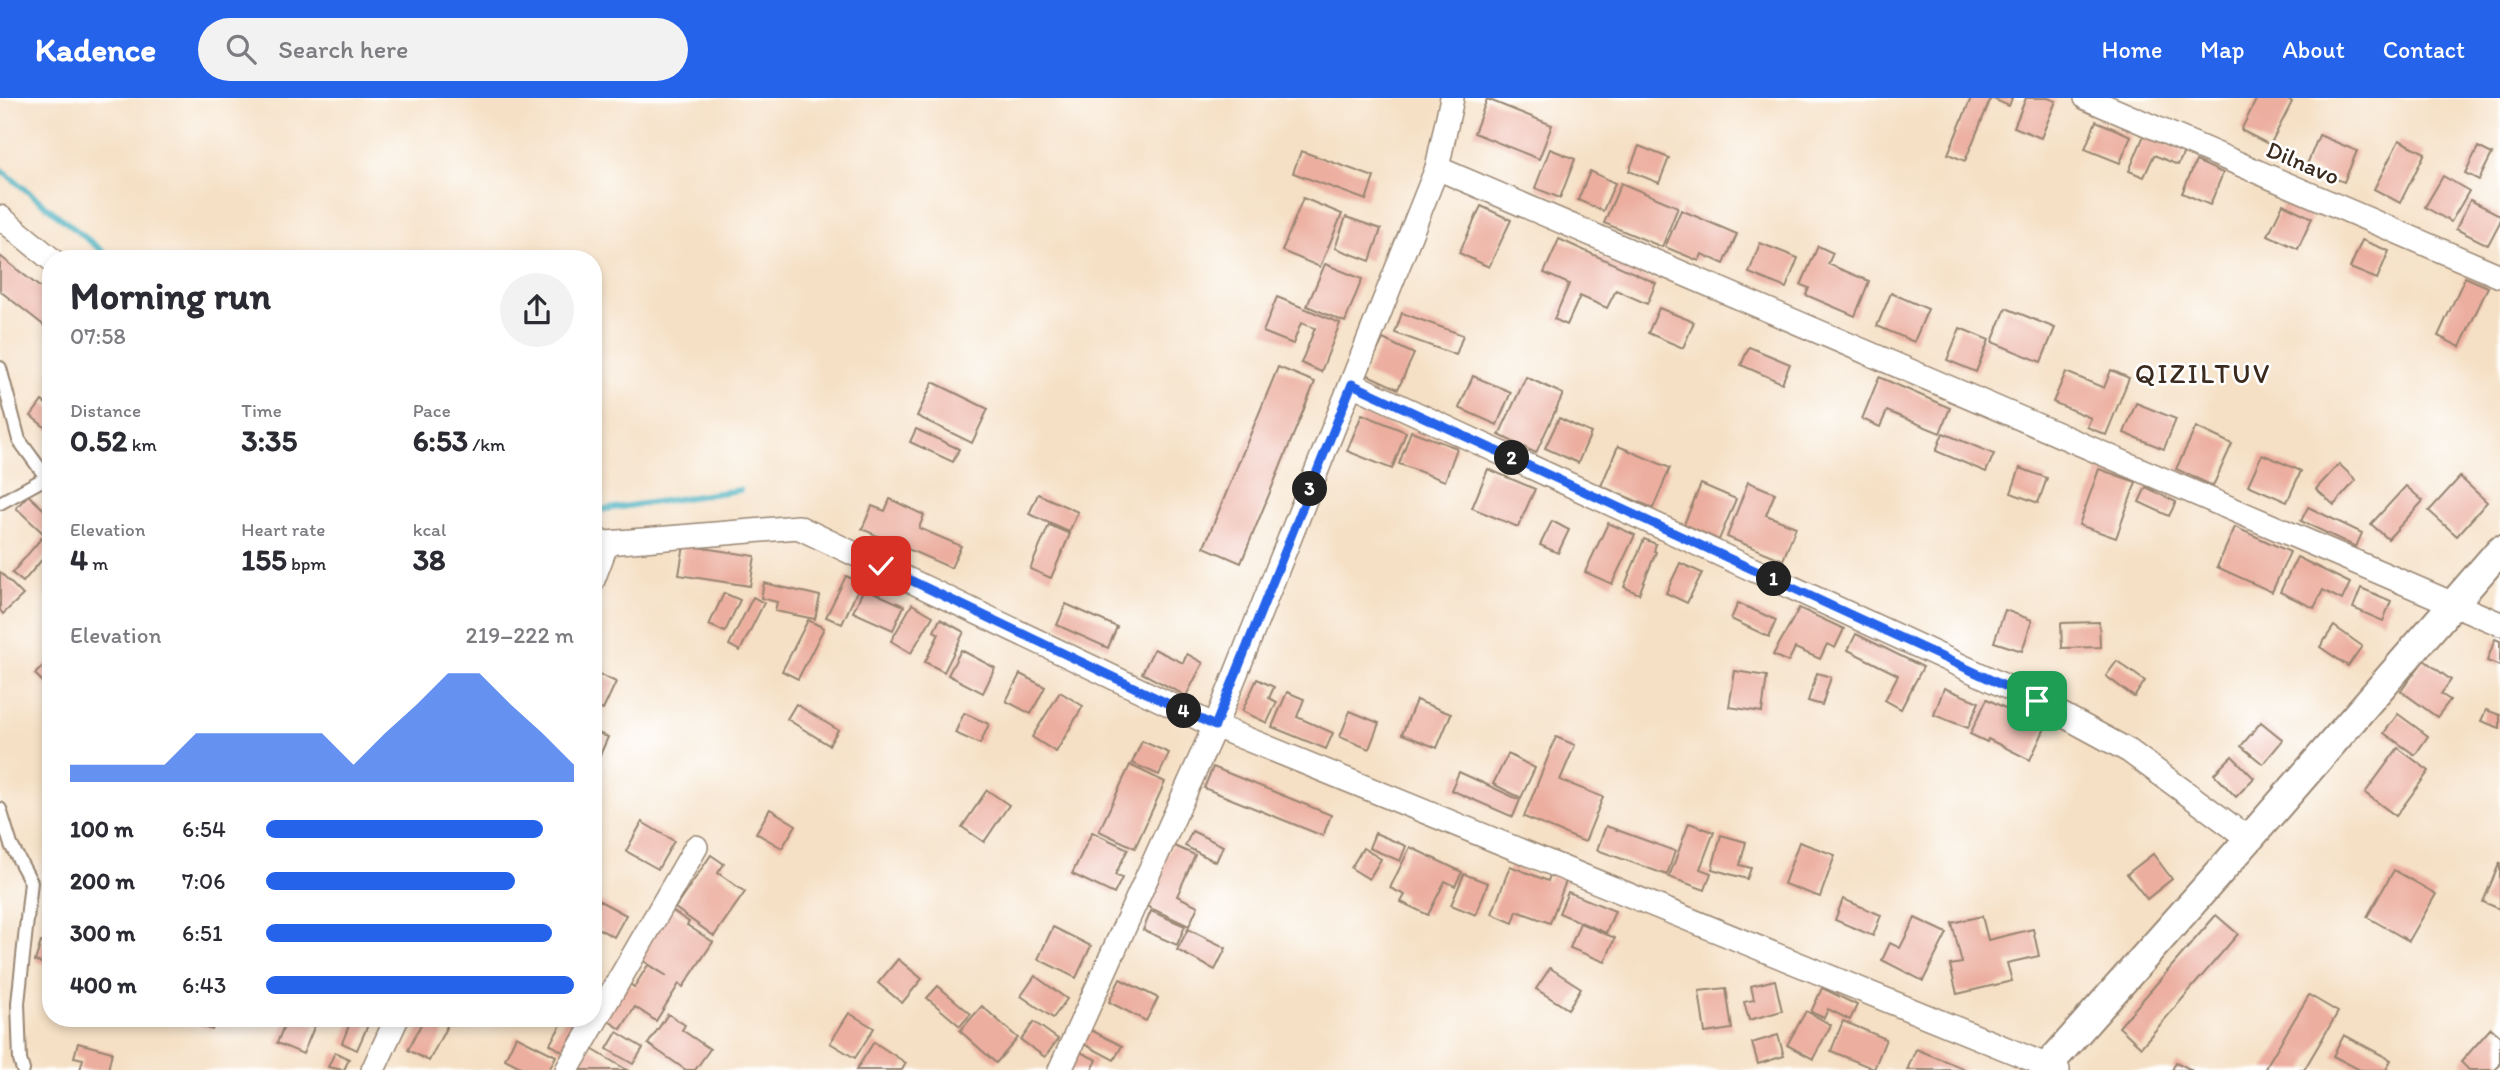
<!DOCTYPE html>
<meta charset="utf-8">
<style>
:root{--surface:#fff;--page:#f2f2f3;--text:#2b2b33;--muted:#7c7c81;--accent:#2563eb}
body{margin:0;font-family:Itim,sans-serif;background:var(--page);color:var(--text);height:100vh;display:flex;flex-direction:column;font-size:26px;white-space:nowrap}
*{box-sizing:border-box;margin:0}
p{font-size:23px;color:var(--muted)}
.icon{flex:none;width:38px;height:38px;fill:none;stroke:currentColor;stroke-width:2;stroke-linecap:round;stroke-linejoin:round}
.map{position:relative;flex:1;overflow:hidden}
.details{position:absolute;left:42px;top:152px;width:560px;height:777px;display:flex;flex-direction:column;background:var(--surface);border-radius:28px;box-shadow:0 4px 10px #0003}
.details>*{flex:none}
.pin{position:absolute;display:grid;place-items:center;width:60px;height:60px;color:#fff;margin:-30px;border-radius:14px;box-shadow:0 4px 10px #0006}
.km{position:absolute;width:35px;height:35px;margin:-18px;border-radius:50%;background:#222;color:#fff;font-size:19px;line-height:35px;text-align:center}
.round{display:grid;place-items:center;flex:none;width:74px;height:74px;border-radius:37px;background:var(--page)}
.headline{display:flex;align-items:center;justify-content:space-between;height:119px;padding:0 28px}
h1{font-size:38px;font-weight:800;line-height:52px}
.stats{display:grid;grid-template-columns:repeat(3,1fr);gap:10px;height:119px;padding:7px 28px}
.stats div{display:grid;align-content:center}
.stats b{font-size:30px;font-weight:800}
.stats small{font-size:19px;font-weight:400}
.stats p{font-size:19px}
.chart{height:196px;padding:14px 28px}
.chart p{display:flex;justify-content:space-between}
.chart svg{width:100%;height:126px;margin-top:7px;fill:var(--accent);opacity:.7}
ul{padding:0 28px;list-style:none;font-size:23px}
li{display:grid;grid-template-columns:112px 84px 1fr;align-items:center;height:52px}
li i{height:18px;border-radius:9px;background:var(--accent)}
header{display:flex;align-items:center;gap:42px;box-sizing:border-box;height:98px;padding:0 35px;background:var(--accent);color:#fff}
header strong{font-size:33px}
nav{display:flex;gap:38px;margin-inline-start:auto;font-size:24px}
.search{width:490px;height:63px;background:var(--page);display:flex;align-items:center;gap:18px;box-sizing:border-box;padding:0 24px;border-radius:38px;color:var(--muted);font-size:26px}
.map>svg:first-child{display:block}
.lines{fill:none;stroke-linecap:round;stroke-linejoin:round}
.stream{stroke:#3fadbc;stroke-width:6}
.building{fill:#ecae9f}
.service-casing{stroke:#988572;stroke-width:16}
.minor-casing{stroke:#988572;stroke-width:26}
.tertiary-casing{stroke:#988572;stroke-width:32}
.service{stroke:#fff;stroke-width:12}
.minor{stroke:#fff;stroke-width:23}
.tertiary{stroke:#fff;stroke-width:28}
.route-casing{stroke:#fff;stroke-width:14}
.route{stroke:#2563eb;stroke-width:9}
.labels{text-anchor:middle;stroke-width:5;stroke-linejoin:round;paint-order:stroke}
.street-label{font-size:24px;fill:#3b2a1e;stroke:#fff}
.quarter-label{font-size:28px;letter-spacing:2px;fill:#3b2a1e;stroke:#fff}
</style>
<header>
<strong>Kadence</strong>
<div class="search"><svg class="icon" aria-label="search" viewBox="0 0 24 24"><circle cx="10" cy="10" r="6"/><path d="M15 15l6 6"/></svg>Search here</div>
<nav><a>Home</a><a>Map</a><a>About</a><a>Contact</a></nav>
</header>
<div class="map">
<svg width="2500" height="972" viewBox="0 0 2500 972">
<rect width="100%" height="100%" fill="#fff"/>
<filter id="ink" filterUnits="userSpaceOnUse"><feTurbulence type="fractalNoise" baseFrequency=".0143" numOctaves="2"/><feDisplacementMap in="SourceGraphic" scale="14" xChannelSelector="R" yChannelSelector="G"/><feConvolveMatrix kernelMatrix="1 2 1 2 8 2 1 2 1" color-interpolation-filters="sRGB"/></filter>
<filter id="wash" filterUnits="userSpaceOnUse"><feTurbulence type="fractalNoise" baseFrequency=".00686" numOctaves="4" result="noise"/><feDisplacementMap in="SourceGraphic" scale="28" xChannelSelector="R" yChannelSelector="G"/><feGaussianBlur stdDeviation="1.57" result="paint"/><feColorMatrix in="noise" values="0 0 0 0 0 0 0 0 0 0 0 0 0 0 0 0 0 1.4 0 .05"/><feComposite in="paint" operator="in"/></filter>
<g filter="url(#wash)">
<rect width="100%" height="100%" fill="#f5e0c5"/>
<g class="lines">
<g class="stream">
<path d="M0,71L112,161"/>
<path d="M593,413L740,392"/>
</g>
</g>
<g id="blocks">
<g class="building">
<path d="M1971,0H2012L2009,8L1991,0L1965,63L1948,56Z"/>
<path d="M2026,0H2048L2056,3L2041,40L2014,29Z"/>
<path d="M2257,0H2284L2292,4L2270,47L2241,32Z"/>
<path d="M1487,1L1552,27L1539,61L1474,35Z"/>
<path d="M2096,23L2131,38L2120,65L2085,51Z"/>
<path d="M2144,37L2184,54L2178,67L2154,57L2144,79L2129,73Z"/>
<path d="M2319,37L2357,53L2344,84L2306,69Z"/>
<path d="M2399,42L2425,55L2400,105L2374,91Z"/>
<path d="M1639,48L1669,60L1659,85L1629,73Z"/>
<path d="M2478,49L2492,56L2479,82L2465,75Z"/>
<path d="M1550,51L1575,61L1560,100L1535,90Z"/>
<path d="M1301,53L1374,79L1366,102L1293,75Z"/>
<path d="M2196,63L2223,75L2210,107L2182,95Z"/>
<path d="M1590,73L1615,85L1603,113L1578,102Z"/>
<path d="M2443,78L2469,93L2451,124L2425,109Z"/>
<path d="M1621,85L1678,109L1662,149L1604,125Z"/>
<path d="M1303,100L1342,116L1320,169L1282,153Z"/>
<path d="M2470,102L2500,117V124L2488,147L2456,131Z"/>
<path d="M2283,106L2312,120L2298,151L2268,137Z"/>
<path d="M1481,108L1511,122L1489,169L1459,155Z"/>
<path d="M1681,112L1737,136L1724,166L1702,156L1699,163L1665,149Z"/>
<path d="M1346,119L1381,131L1370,163L1335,150Z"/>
<path d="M1559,141L1656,185L1647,206L1616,192L1607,210L1580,198L1567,227L1554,221L1569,186L1544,175Z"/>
<path d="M2362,142L2389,153L2377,181L2350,170Z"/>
<path d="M1760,145L1798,160L1786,190L1749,175Z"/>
<path d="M1818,148L1833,155L1828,166L1869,183L1855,218L1806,197L1809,190L1801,187Z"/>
<path d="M0,158L51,198V233L0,193Z"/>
<path d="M1325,166L1362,181L1345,224L1307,208Z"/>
<path d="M2465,179L2488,189L2460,249L2438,238Z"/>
<path d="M1891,195L1928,211L1914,244L1877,228Z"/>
<path d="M1277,199L1340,225L1321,274L1301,265L1315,230L1301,225L1293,246L1263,234Z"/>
<path d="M1659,210L1694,224L1683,250L1648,235Z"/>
<path d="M2006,210L2055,230L2041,264L1992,244Z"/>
<path d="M1402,215L1463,237L1456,257L1395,235Z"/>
<path d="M1960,230L1989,242L1976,274L1947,262Z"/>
<path d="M1383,241L1414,256L1398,291L1366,276Z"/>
<path d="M1749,249L1790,266L1782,285L1741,267Z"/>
<path d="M1278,269L1315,284L1241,465L1204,449Z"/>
<path d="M2111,272L2129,280L2106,337L2087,329L2091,320L2053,304L2066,274L2104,290Z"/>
<path d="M1473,278L1511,294L1497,327L1459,310Z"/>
<path d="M1526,279L1563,296L1536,355L1499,337Z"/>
<path d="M1879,279L1950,310L1940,335L1887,313L1880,329L1862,321Z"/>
<path d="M933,284L988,311L972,345L917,318Z"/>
<path d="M42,303L51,310V334L31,318Z"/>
<path d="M2136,305L2176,321L2164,351L2124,335Z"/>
<path d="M1362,316L1406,334L1392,371L1347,353Z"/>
<path d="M1559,320L1591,335L1578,365L1545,350Z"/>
<path d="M2196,329L2232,346L2213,388L2176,371Z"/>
<path d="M916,331L959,351L953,364L910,344Z"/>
<path d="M1411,333L1457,350L1445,383L1399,366Z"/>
<path d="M1943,335L1994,356L1986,374L1936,353Z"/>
<path d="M1618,348L1670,370L1653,410L1601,388Z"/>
<path d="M2262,356L2301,373L2287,404L2248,387Z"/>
<path d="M2339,366L2356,382L2334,407L2316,391Z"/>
<path d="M2020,370L2047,380L2038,405L2011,395Z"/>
<path d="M1488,371L1535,391L1518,429L1472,410Z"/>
<path d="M2099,371L2136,384L2116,440L2079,427Z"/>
<path d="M2460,379L2487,404L2457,438L2429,413Z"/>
<path d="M1748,384L1775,395L1766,417L1796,429L1783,462L1727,439Z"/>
<path d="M1701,386L1736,401L1719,442L1684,426Z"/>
<path d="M2406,388L2423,403L2388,441L2371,426Z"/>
<path d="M2146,389L2176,404L2169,418L2139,404Z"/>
<path d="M1038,396L1078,414L1069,434L1029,416Z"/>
<path d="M28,397L51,418V428L44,436L16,410Z"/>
<path d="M890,401L924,417L919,430L961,448L951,470L862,431L872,408L885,413Z"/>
<path d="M2308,409L2362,435L2356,449L2301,423Z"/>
<path d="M1552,423L1569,432L1558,455L1540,447Z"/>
<path d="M1608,425L1635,437L1612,486L1585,474Z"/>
<path d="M1049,427L1070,436L1051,480L1030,471Z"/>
<path d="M2235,429L2290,454L2272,494L2217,469Z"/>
<path d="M44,437L51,443V451L23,484L12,475Z"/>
<path d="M1644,441L1656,446L1654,453L1656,454L1639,496L1624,489Z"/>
<path d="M684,447L755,458L750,488L679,477Z"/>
<path d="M2297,459L2350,485L2342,502L2323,492L2314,510L2280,494Z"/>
<path d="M1680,465L1702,475L1687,505L1666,495Z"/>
<path d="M0,474L23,497L3,516L0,512Z"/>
<path d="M846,478L861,485L842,526L826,519Z"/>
<path d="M764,485L820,498L815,521L775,513L777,504L761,500Z"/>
<path d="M864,490L904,508L893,532L853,514Z"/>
<path d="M2361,490L2391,503L2383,523L2353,510Z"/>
<path d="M724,495L740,502L725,534L709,527Z"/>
<path d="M753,499L764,505L740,553L729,547Z"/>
<path d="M1738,505L1776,522L1769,539L1731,521Z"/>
<path d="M912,506L933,518L911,555L891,543Z"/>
<path d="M1066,506L1117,529L1108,550L1057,527Z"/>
<path d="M1799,510L1844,531L1835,550L1827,546L1820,561L1795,550L1788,564L1773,557Z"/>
<path d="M2005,512L2032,522L2022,553L1994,544Z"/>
<path d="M940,521L964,534L944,574L925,564L939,536L934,533Z"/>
<path d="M808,522L824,530L798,581L782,573Z"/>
<path d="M2099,524L2100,549L2062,550L2061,525Z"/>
<path d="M2334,528L2362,548L2348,568L2320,549Z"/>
<path d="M1856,536L1923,569L1901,611L1885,602L1898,577L1848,552Z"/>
<path d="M2495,541L2500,543V568L2487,563Z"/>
<path d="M1154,551L1183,565L1187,556L1203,565L1186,598L1142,575Z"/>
<path d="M961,552L995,570L983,595L948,577Z"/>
<path d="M51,560V592L35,576Z"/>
<path d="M2424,562L2451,582L2441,596L2450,602L2437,619L2401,593Z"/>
<path d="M2117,563L2145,583L2134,599L2106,578Z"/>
<path d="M593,573L616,584L603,612L593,607Z"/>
<path d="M1735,573L1767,578L1762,614L1729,609Z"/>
<path d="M1817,575L1831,579L1822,607L1808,603Z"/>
<path d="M1020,576L1045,589L1031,616L1006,603Z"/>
<path d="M1257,581L1274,589L1269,600L1277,604L1267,625L1242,613Z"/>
<path d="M1944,590L1979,604L1968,630L1934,617Z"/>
<path d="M1060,594L1083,608L1056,654L1032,639Z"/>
<path d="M1287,594L1304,601L1297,619L1333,635L1326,651L1272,629Z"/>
<path d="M1987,601L2045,630L2030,662L1988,641L1987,644L1970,636Z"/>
<path d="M1416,602L1451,616L1437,650L1402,636Z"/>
<path d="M796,606L838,632L829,647L787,621Z"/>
<path d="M2486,612L2500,617V630L2481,623Z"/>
<path d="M1350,613L1379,625L1369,651L1340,639Z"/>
<path d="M964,615L989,626L980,646L955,635Z"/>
<path d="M2398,616L2428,638L2415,657L2384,635Z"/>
<path d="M2261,624L2283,642L2263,666L2241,648Z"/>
<path d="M593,633L608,639L597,664L593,662Z"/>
<path d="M1556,639L1575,647L1560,682L1603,699L1585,744L1524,719Z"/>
<path d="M1142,643L1169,655L1159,677L1132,665Z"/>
<path d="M2398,650L2429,673L2396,718L2365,695Z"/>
<path d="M1508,656L1535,670L1521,700L1493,686Z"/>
<path d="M2232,658L2254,680L2236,699L2214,676Z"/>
<path d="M1130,667L1165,684L1135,750L1099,733Z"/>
<path d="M1213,669L1331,717L1323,738L1204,690Z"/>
<path d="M1459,674L1520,702L1513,719L1451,692Z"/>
<path d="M987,692L1009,707L984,744L962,729Z"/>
<path d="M770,711L796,727L782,750L756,735Z"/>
<path d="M642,724L674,743L658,771L626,753Z"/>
<path d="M1689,725L1714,734L1700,771L1711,775L1705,792L1669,779Z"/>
<path d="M1606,728L1675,753L1667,777L1597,752Z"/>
<path d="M1192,733L1223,748L1216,764L1185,748Z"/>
<path d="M1092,734L1128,751L1115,777L1122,780L1114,796L1072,776Z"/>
<path d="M1375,735L1406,748L1400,763L1369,750Z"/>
<path d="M1721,737L1746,744L1740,767L1751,770L1747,781L1712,771Z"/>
<path d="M1799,744L1835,757L1820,799L1784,786Z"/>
<path d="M1172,747L1195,757L1177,798L1198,808L1189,828L1144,807Z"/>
<path d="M1410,749L1462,774L1455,788L1445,783L1428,817L1401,804L1405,797L1390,790Z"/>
<path d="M1363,750L1381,761L1369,781L1351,770Z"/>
<path d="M2153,756L2172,781L2147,801L2127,776Z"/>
<path d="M711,757L724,766L718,775L745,794L714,838L675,810Z"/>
<path d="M2500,764V811L2483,804Z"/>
<path d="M1510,768L1548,783L1550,777L1566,783L1550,825L1517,813L1513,825L1492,816Z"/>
<path d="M2394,772L2436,796L2409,843L2367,819Z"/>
<path d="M1464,776L1488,785L1476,817L1451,807Z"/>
<path d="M1568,794L1615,813L1606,835L1559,815Z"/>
<path d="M1843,801L1881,817L1873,838L1835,822Z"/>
<path d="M598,802L626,817L614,839L593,828V811Z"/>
<path d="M671,812L689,824L687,827L713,844L683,889L679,886L656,923L635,909L621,931L604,920L627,884L634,889L648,867L667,878L639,860Z"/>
<path d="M1151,813L1185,828L1177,847L1143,832Z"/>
<path d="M2216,817L2238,836L2141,949L2119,929Z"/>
<path d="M1982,818L1988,842L2033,831L2039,858L2007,865L2012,883L1957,896L1950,867L1962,865L1952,825Z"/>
<path d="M1915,820L1947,835L1923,883L1882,862L1890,845L1900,850Z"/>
<path d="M1580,825L1615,840L1605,864L1570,850Z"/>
<path d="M1053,829L1091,848L1076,880L1038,861Z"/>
<path d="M1188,831L1226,850L1215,872L1177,852Z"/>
<path d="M41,844L51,847V868L35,863Z"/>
<path d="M898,861L922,881L902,905L878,885Z"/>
<path d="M1550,870L1581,890L1568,911L1536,891Z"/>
<path d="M1035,878L1067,901L1053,920L1021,898Z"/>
<path d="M1120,881L1158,900L1146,923L1109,904Z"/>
<path d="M1775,882L1782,913L1749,922L1744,904L1754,902L1751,888Z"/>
<path d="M938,888L971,916L960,928L927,900Z"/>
<path d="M1726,890L1732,931L1705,935L1699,893Z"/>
<path d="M1822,890L1857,907L1850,922L1828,911L1824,920L1811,914Z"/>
<path d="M2309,897L2338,914L2304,972H2264Z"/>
<path d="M982,908L1018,940L996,965L960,933Z"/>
<path d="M1806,913L1831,927L1813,961L1787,947Z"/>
<path d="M849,915L874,930L855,960L830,945Z"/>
<path d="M668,916L685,927L682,932L710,951L695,972H686L648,946Z"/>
<path d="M183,920H216L212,932Z"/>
<path d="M287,920H300L315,927L303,956L277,945Z"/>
<path d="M352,920H371L357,952L342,945Z"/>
<path d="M424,920H451L429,963L408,952Z"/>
<path d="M565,920H583L563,954L550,946Z"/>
<path d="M1843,923L1886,941L1874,971L1831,953Z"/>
<path d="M1034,924L1058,941L1045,959L1021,942Z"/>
<path d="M2491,930L2500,938V967L2495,972H2469L2461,964Z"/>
<path d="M1089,931L1122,948L1114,962L1082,945Z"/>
<path d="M617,934L643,950L633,966L607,951Z"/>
<path d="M1778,937L1784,958L1758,966L1752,945Z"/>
<path d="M2344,937L2391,962L2386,972H2360L2333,958Z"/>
<path d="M516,938L556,958L549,972H526L505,961Z"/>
<path d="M874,944L906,965L902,972H856Z"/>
<path d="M78,945L112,954L108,972H80L83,961L74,959Z"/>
<path d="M590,950L627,972H577Z"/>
<path d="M1916,951L1967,972H1907Z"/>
<path d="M1078,953L1097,962L1092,972H1068Z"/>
<path d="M335,954L349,961L344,972L328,969Z"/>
<path d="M2176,964L2192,972H2172Z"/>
</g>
</g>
</g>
<g filter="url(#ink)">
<use href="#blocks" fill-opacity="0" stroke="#988572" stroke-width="2"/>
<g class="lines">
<defs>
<g id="service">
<path d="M0,270L19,342L46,379"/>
<path d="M0,405L51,377"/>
<path d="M0,711L11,747L31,784L18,905L20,962L23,972"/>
</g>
<g id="minor">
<path d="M2086,0L2500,178"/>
<path d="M1437,70L2500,526"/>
<path d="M0,119L51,161"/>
<path d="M1352,286L2037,603L2129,653L2249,741"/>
<path d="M593,441L607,445L798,429L1215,628L2058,972"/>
<path d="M593,482L607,445"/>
<path d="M373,972L397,920"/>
<path d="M567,972L696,749"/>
<path d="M1060,972L1215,628L1437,70L1452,0"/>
</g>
<path id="tertiary" d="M2044,972L2249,741L2500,452"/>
</defs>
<use href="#service" class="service-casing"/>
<use href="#minor" class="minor-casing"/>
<use href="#tertiary" class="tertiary-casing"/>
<use href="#service" class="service"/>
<use href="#minor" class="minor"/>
<use href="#tertiary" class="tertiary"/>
</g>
</g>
<g class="lines" filter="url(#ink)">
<defs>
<path id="route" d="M881,468L1215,628L1352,286L2037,603"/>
</defs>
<use href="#route" class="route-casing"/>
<use href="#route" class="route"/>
</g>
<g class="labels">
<g class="street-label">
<text transform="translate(2303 65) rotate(23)" y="8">Dilnavo</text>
</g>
<g class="quarter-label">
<text x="2203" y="285">QIZILTUV</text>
</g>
</g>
</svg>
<div class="pin" style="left:2037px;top:603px;background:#1e9e55"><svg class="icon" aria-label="arrive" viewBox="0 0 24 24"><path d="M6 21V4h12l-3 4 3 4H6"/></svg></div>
<div class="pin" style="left:881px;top:468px;background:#d93025"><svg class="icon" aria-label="check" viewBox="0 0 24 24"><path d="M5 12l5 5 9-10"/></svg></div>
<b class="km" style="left:1774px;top:481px">1</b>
<b class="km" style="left:1512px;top:360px">2</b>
<b class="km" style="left:1310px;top:391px">3</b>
<b class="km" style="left:1184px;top:613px">4</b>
<section class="details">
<div class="headline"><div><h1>Morning run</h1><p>07:58</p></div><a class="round"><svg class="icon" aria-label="share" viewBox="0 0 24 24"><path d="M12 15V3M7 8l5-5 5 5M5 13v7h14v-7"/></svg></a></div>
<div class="stats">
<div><p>Distance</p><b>0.52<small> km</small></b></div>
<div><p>Time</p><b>3:35</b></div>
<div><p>Pace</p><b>6:53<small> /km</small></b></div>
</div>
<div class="stats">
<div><p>Elevation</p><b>4<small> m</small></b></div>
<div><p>Heart rate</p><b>155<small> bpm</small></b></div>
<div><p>kcal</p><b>38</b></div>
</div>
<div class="chart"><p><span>Elevation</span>219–222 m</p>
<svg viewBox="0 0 160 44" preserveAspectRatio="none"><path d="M0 44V38L10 38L20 38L30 38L40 27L50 27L60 27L70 27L80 27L90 38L100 27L110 17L120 6L130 6L140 17L150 27L160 38V44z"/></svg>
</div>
<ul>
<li><b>100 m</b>6:54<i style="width:90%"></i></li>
<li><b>200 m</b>7:06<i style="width:81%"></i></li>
<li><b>300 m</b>6:51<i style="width:93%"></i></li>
<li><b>400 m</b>6:43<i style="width:100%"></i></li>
</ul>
</section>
</div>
